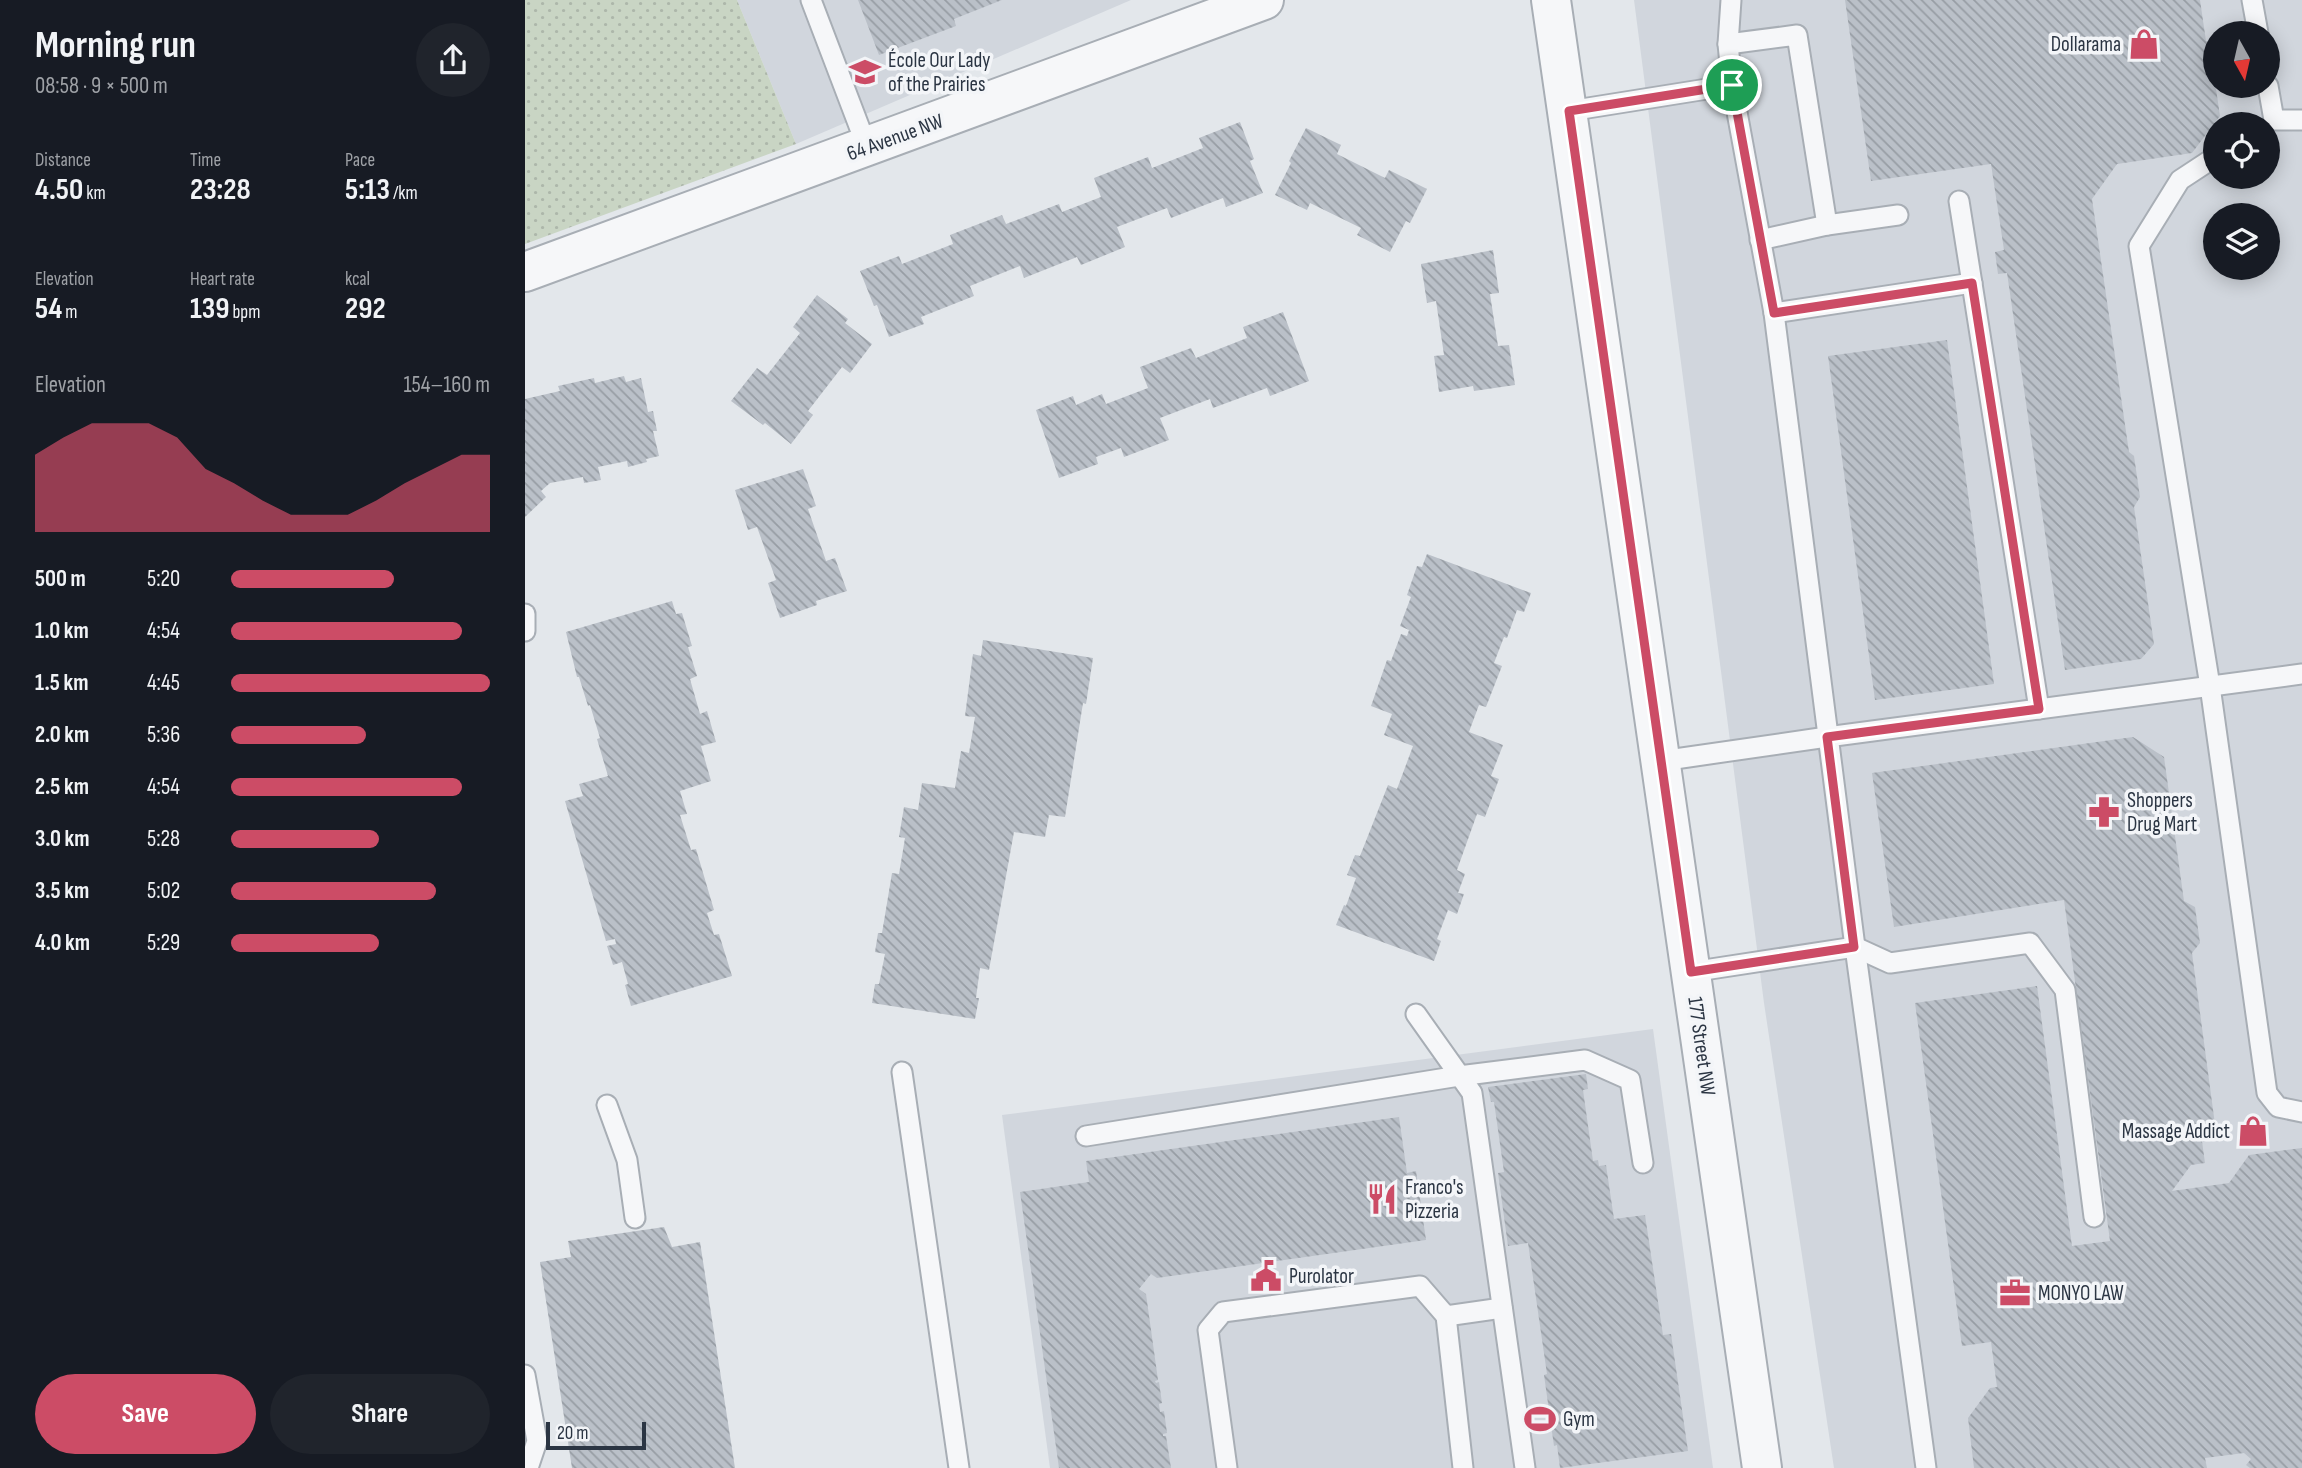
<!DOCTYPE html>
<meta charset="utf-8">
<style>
:root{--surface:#171b24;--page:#20242c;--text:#f1f3f6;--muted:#9ea1a6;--accent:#cc4c66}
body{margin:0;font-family:"Sofia Sans Condensed",sans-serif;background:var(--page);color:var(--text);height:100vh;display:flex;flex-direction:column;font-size:26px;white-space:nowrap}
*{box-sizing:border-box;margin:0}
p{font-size:23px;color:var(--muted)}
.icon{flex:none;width:38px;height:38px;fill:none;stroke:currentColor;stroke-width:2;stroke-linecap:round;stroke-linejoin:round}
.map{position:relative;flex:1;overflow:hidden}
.panel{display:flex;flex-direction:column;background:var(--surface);width:525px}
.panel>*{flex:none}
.needle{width:46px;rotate:172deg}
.controls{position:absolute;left:1678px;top:21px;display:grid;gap:14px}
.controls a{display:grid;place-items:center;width:77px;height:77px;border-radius:50%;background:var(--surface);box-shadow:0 4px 18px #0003;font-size:35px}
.scale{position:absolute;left:21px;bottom:18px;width:100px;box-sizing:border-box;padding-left:7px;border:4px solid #2b3543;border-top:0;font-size:19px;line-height:24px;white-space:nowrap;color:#2b3543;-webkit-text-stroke:5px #f3f5f8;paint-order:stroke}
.pin{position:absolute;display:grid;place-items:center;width:60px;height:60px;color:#fff;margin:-30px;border:4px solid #fff;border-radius:50%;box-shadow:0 2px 7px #0007}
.round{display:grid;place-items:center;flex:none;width:74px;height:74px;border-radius:37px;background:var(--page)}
.head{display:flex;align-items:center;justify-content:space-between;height:119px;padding:0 35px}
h1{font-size:38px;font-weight:700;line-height:52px}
.metrics{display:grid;grid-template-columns:repeat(3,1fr);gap:10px;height:119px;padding:7px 35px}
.metrics div{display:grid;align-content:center}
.metrics b{font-size:30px;font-weight:700}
.metrics small{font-size:19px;font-weight:400}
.metrics p{font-size:19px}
.chart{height:196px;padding:14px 35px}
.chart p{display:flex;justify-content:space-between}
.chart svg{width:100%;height:126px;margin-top:7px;fill:var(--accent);opacity:.7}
.button{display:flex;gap:14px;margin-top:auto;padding:14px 35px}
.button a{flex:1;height:80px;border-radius:42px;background:var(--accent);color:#fff;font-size:28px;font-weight:700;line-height:80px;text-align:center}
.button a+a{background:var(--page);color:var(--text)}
ul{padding:0 35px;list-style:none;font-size:23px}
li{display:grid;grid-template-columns:112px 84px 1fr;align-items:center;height:52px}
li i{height:18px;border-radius:9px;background:var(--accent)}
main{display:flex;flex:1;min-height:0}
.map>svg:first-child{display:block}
.built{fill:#d1d6dd;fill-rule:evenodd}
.park{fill:url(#park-dots)}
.building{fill:url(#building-back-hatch)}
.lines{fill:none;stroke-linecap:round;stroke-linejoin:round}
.service-casing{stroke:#a8aeb5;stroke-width:23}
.minor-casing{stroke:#a8aeb5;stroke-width:42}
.tertiary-casing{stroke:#a8aeb5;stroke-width:42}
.service{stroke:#f6f7f9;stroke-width:19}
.minor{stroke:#f6f7f9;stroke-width:38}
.tertiary{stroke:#f6f7f9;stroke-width:38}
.route-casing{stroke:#fff;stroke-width:14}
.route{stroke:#cc4c66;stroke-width:9}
.labels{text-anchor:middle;stroke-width:7;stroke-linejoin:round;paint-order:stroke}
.poi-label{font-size:21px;fill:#2b3543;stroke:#f3f5f8;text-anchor:start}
.street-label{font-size:21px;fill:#2b3543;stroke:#f3f5f8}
</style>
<main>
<section class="panel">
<div class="head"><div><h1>Morning run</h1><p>08:58 · 9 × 500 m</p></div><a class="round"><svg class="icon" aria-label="share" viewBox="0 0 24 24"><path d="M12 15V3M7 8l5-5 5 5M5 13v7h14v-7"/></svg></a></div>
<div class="metrics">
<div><p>Distance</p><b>4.50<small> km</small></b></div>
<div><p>Time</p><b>23:28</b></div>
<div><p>Pace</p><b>5:13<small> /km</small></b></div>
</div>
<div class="metrics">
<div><p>Elevation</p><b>54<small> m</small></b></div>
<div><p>Heart rate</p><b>139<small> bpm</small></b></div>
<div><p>kcal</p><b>292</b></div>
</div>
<div class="chart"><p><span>Elevation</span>154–160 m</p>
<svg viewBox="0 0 160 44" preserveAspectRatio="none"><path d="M0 44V17L10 11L20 6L30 6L40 6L50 11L60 22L70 27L80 33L90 38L100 38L110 38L120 33L130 27L140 22L150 17L160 17V44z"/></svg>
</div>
<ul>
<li><b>500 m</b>5:20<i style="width:63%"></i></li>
<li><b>1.0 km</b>4:54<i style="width:89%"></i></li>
<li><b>1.5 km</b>4:45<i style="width:100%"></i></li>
<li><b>2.0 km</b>5:36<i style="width:52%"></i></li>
<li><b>2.5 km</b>4:54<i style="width:89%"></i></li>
<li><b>3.0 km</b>5:28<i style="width:57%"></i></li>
<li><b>3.5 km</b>5:02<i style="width:79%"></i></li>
<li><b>4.0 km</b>5:29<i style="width:57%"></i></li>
</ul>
<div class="button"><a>Save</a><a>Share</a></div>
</section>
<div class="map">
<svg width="1777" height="1468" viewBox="0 0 1777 1468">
<defs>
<pattern id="park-dots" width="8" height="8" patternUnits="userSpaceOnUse" patternTransform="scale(1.75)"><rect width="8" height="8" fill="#c9d5c4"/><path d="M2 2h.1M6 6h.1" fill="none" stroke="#adb7aa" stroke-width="1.8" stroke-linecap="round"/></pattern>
<pattern id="building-back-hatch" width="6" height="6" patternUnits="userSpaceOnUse" patternTransform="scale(1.75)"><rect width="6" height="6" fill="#bac0c8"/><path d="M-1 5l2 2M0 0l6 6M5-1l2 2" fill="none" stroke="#979da4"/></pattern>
</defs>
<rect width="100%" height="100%" fill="#e3e7eb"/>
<g class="built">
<path d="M212,0H606L271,144Z"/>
<path d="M1109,0H1777V1468H1309L1239,1003ZM1690,33H1743V86H1690ZM1690,124H1743V177H1690ZM1690,215H1743V268H1690Z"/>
<path d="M1128,1029L1188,1468H525L477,1115Z"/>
</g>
<path class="park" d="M0,0H212L271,144L0,244Z"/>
<g class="building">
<path d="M333,0H477L429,19L431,26L354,55Z"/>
<path d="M1320,0H1675L1681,41H1684L1695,116L1667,153L1592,164L1567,199L1604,452L1609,456L1615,497L1609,507L1629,644L1616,659L1540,670L1482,273L1473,274L1470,252L1479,250L1466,164L1346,181Z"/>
<path d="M715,122L729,159L725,161L738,193L701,207L698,198L646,218L642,208L592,227L600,247L556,265L552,257L499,278L495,266L445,286L449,296L396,317L399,324L364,337L352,305L349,306L335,271L374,256L377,264L428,244L425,235L477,215L481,224L534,204L537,212L576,197L569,178L623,157L627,168L678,148L674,138Z"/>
<path d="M781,128L816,145L812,154L860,178L864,170L902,189L885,223L881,221L865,252L832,235L836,228L785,203L782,210L750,195L766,163L764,161Z"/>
<path d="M968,250L974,293L965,294L973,346L984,345L990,385L949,391L948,386L914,392L909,356L919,355L911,301L902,303L896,264Z"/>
<path d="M292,295L323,319L320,323L347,344L325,373L317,367L283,411L288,415L266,444L240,423L238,425L206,401L232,368L242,375L275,333L268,327Z"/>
<path d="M758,312L784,381L745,396L742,388L688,408L685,399L635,418L644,440L599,457L596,448L571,457L573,464L534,478L511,410L548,396L551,405L577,394L581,404L623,388L615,367L666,348L671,358L722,338L718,327Z"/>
<path d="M1422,340L1469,684L1350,700L1303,356Z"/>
<path d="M99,376L101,382L116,378L123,412L128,411L132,431H128L134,456L121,459L122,462L103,467L102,461L73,467L76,480L59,483L58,477L25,483L16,491L21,497L0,517V399L35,391L33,386L69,378L70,383Z"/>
<path d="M278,469L291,506L283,509L301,561L310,558L322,591L291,601L292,605L255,618L243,583L251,580L232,527L223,530L210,490Z"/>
<path d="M902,554L1006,593L999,612L992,610L982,638L979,637L969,663L977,666L961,707L954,705L944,732L978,745L966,776L974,779L960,817L952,814L932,870L940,874L933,893L939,894L932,914L923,910L912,939L916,941L909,961L811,925L819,905L821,906L831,878L822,875L830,855L835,856L863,785L872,789L888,746L859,735L867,714L846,706L862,660L866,661L876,634L882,636L884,630L875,626L886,597L882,595L892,566L897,567Z"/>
<path d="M147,601L151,614L157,613L167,646L163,647L172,676L165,679L175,714L182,711L191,742L176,746L186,781L155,791L162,814L155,815L166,850L171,849L189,910L182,913L189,935L194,934L207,976L106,1006L100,985L103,984L97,962L88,965L82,946L91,944L90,939L81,941L40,801L58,796L54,784L83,776L72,739L75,738L65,705L63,706L54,677H52L41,632Z"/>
<path d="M458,640L568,658L561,704L558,703L540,817L524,815L520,837L489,832L464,970L455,968L451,998H454L450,1019L347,1003L350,984H354L360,954L350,952L353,933H357L367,873L374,874L380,838L374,837L379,807L393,810L397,783L430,788L436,751L444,753L450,717L440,716L448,654L456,656Z"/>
<path d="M1608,737L1639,757L1659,901L1670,907L1675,943L1667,953L1691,1132L1676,1134L1680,1163L1666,1165L1647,1191L1704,1183L1724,1155L1777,1148V1468H1725L1721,1465L1726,1459L1719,1453L1680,1458L1682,1468H1449L1443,1418L1465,1388L1472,1387L1466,1342L1437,1346L1390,1003L1512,986L1547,1246L1585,1241L1539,900L1369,927L1347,773Z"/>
<path d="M1061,1074L1063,1089L1058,1090L1068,1161L1073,1160L1074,1166L1081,1165L1089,1219L1120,1215L1138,1335L1146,1334L1163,1451L1035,1468L1032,1445L1029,1446L1019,1375L1022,1374L1003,1243L983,1246L973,1173L979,1172L969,1102H966L963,1087Z"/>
<path d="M874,1117L882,1173L891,1171L901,1240L632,1278L626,1274L614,1289L621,1294L633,1380L630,1381L631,1383L634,1382L637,1403L634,1404L635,1412L639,1411L642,1433L638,1434V1436H641L646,1468H534L495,1192L564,1182L561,1161Z"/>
<path d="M139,1227L147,1247L175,1242L210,1468H47L15,1262L46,1257L43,1241Z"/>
</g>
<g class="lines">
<defs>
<g id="service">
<path d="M286,0L342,147"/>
<path d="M1206,0L1203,44L1207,85L1249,313L1330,947L1401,1468"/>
<path d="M1727,0L1733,33"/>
<path d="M1203,44L1272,35L1302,225L1373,215"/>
<path d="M1743,86L1749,120H1777"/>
<path d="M1044,111L1207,85"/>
<path d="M1690,157L1655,180L1614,246L1685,686L1742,1093L1753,1107L1777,1112"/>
<path d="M1434,201L1514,709"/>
<path d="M1235,240L1302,225"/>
<path d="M1249,313L1447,283"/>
<path d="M0,614V631"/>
<path d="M1136,761L1302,737L1777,674"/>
<path d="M1166,972L1330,947L1365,963L1505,943L1540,990L1569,1217"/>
<path d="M891,1014L947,1093L1000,1468"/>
<path d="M377,1072L434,1468"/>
<path d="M82,1105L102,1160L110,1218"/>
<path d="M561,1136L934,1076L1060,1060L1105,1080L1118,1163"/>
<path d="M921,1316L938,1468"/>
<path d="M0,1375L12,1441L3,1468"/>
<path d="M702,1468L683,1330L698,1312L895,1286L921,1316L977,1308"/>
</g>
<path id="minor" d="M1026,0L1237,1468"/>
<path id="tertiary" d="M0,272L739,0"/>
</defs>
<use href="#service" class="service-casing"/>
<use href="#minor" class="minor-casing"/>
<use href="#tertiary" class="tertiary-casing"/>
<use href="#service" class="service"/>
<use href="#minor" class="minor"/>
<use href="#tertiary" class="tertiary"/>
</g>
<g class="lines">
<defs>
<path id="route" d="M1207,85L1249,313L1447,283L1514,709L1302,737L1329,947L1166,972L1044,111Z"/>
</defs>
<use href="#route" class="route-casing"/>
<use href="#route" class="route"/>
</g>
<defs>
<symbol id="shop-bare" viewBox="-9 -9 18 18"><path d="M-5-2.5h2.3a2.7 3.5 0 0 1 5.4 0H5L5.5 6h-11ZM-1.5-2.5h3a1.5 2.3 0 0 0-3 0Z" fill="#cc4c66" stroke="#f3f5f8" stroke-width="2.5" paint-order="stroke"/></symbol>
<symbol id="school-bare" viewBox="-9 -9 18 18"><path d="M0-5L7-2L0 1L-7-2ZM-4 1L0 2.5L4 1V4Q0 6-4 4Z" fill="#cc4c66" stroke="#f3f5f8" stroke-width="2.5" paint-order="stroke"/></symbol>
<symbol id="pharmacy-bare" viewBox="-9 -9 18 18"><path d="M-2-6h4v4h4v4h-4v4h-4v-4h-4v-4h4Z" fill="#cc4c66" stroke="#f3f5f8" stroke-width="2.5" paint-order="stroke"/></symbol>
<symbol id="restaurant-bare" viewBox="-9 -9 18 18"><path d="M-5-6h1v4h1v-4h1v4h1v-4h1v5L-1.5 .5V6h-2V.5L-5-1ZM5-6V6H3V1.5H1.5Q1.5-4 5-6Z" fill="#cc4c66" stroke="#f3f5f8" stroke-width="2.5" paint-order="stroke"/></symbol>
<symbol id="civic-bare" viewBox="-9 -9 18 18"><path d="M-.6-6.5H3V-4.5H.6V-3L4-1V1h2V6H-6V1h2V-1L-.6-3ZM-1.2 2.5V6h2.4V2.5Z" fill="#cc4c66" stroke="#f3f5f8" stroke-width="2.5" paint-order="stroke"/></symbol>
<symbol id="office-bare" viewBox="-9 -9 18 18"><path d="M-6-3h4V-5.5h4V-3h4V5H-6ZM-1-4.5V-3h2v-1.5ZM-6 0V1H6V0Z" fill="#cc4c66" stroke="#f3f5f8" stroke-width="2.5" paint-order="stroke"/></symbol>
<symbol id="stadium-bare" viewBox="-9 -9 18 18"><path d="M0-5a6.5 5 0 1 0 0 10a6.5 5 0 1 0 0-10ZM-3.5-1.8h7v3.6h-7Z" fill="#cc4c66" stroke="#f3f5f8" stroke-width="2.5" paint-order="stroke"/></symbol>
</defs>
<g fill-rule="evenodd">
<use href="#shop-bare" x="1597" y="22" width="44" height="44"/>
<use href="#school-bare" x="318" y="50" width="44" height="44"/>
<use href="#pharmacy-bare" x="1557" y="790" width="44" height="44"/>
<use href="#shop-bare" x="1706" y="1109" width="44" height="44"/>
<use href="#restaurant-bare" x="835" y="1177" width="44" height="44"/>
<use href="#civic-bare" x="719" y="1254" width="44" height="44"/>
<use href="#office-bare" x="1468" y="1271" width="44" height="44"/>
<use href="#stadium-bare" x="993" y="1397" width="44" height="44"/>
</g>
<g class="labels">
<g class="poi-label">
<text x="1596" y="51" text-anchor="end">Dollarama</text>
<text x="363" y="67">École Our Lady<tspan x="363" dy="24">of the Prairies</tspan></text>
<text x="1602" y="807">Shoppers<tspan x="1602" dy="24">Drug Mart</tspan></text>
<text x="1705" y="1138" text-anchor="end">Massage Addict</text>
<text x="880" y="1194">Franco's<tspan x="880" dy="24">Pizzeria</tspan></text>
<text x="764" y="1283">Purolator</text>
<text x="1513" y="1300">MONYO LAW</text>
<text x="1038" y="1426">Gym</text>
</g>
<g class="street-label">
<text transform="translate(370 137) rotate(-20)" y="7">64 Avenue NW</text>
<text transform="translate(1177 1046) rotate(82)" y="7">177 Street NW</text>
</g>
</g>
</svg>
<div class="controls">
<a><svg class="needle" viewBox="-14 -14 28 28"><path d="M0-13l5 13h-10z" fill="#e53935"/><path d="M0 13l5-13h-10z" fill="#9ea1a6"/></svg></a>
<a><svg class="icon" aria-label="locate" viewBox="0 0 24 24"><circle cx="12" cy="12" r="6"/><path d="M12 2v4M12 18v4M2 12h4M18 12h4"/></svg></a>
<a><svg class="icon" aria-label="layers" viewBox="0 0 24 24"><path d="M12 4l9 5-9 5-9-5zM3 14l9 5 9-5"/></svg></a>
</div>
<div class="scale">20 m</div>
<div class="pin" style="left:1207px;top:85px;background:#1e9e55"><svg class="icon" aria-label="arrive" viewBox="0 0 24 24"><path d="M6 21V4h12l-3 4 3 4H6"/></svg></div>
</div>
</main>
